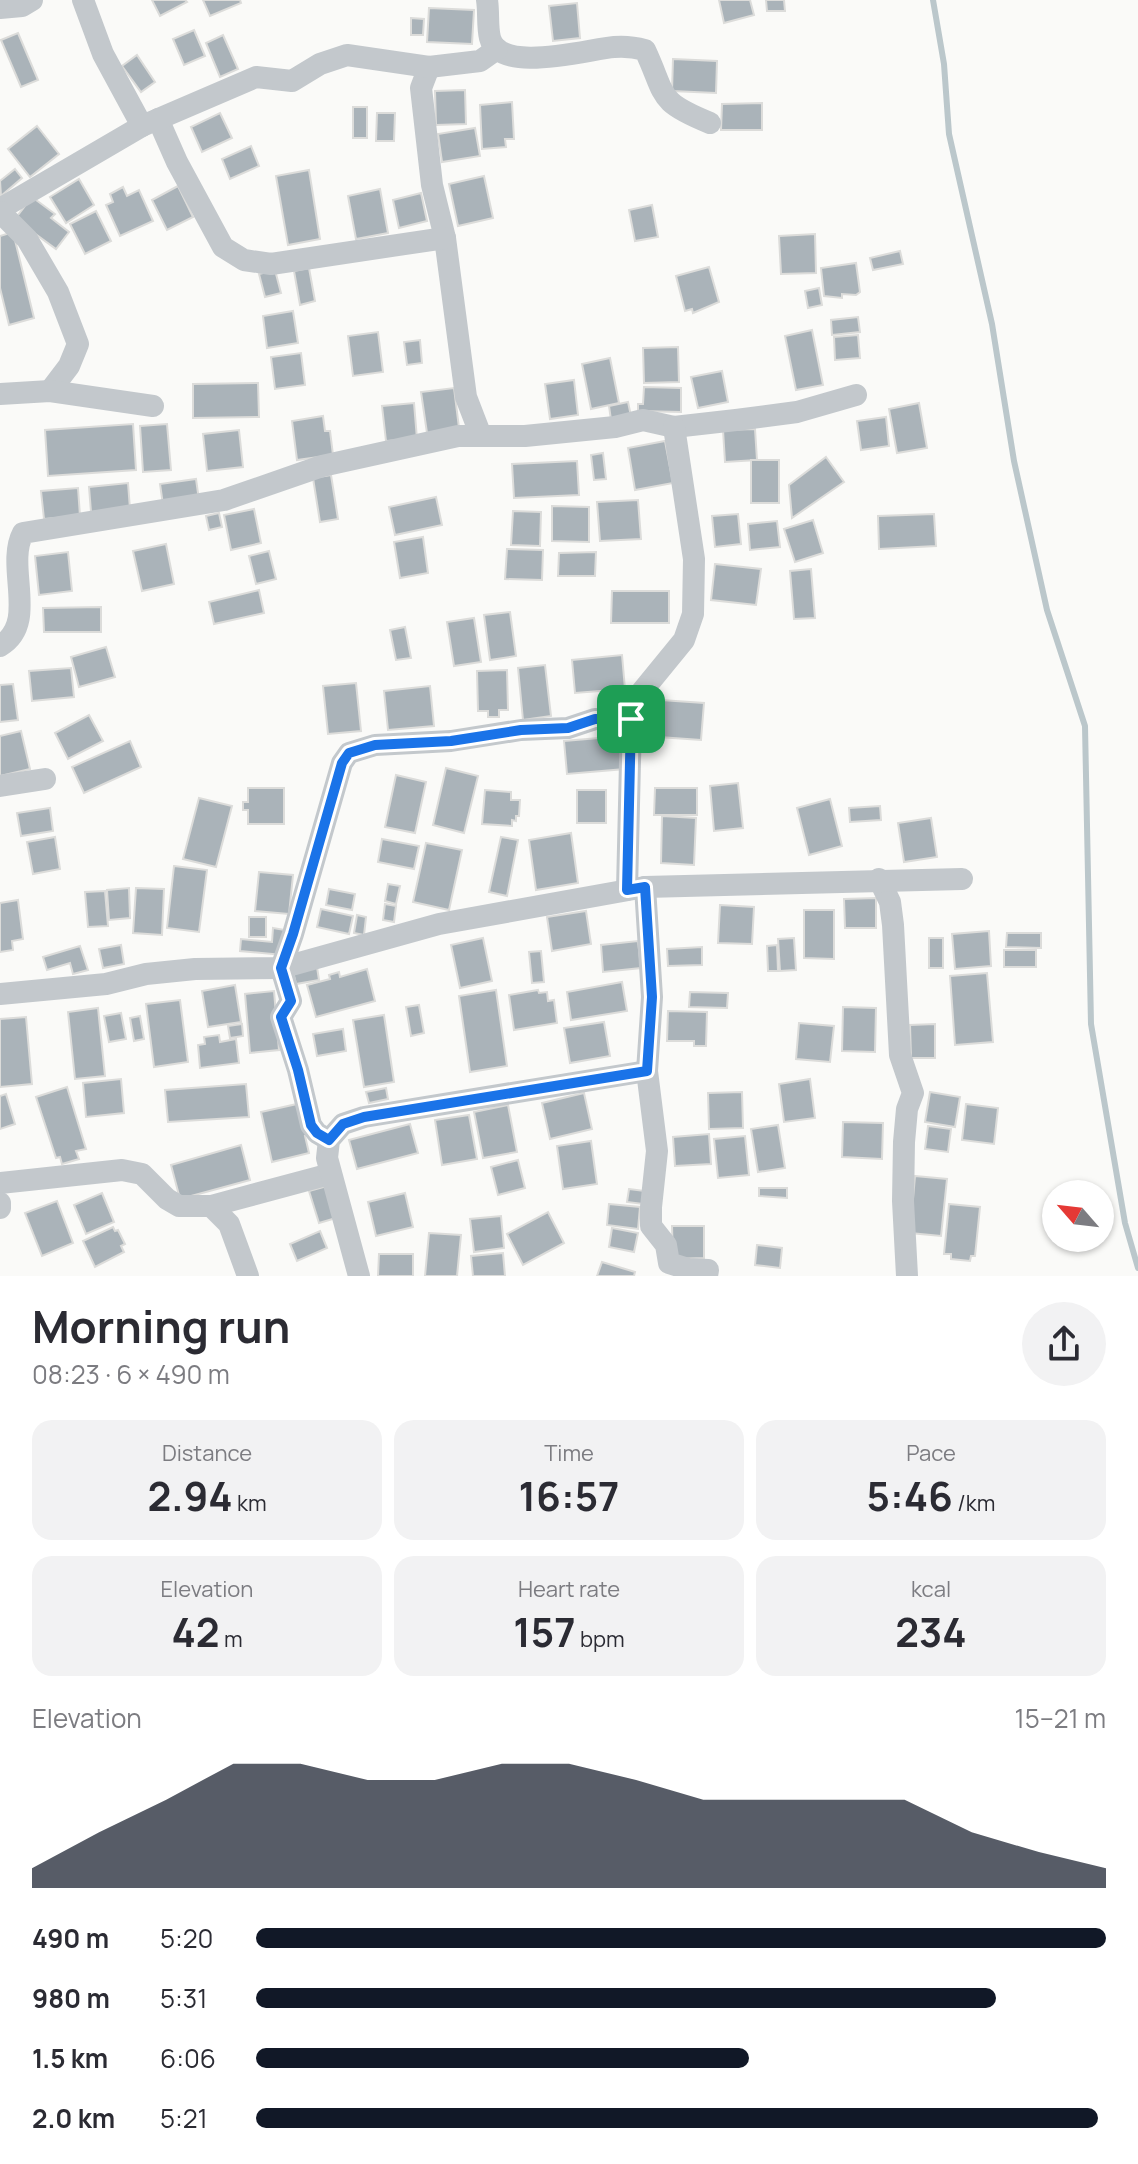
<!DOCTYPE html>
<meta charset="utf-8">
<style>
:root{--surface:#fff;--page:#f2f2f3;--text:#2b2b33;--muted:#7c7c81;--accent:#111827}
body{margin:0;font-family:Manrope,sans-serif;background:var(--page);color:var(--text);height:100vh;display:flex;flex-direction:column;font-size:30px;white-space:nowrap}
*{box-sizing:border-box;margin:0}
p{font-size:26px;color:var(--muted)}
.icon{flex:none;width:44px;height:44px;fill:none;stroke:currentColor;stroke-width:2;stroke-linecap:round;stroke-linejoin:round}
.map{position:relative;height:1276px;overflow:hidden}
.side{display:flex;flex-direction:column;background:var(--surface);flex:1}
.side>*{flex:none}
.needle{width:52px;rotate:298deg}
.tools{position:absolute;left:1042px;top:1180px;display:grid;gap:16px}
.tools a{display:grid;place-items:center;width:72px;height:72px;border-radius:50%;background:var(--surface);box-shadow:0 2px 6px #0004;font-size:40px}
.pin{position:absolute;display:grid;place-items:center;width:68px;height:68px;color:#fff;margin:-34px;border-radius:16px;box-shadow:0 4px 12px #0006}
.round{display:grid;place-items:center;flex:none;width:84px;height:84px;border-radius:42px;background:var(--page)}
.headline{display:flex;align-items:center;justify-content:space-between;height:136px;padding:0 32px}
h1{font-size:44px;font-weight:700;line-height:60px}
.figures{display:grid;grid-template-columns:repeat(3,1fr);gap:12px;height:136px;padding:8px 32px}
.figures div{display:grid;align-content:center;border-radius:20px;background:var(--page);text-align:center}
.figures b{font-size:40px;font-weight:700}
.figures small{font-size:22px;font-weight:400}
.figures p{font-size:22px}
.chart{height:224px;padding:16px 32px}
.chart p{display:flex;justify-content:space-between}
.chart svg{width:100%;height:144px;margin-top:8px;fill:var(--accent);opacity:.7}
ul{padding:0 32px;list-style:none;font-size:26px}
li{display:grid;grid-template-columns:128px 96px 1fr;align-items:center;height:60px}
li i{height:20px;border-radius:10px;background:var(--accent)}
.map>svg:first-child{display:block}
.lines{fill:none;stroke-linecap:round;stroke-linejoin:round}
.stream{stroke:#bbc7cb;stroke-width:6}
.building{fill:#aab3b9;stroke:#dcdcda;stroke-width:2}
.minor{stroke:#c3c8cc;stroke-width:22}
.route-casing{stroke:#fff;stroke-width:16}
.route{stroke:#1a73e8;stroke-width:10}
</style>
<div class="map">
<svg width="1138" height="1276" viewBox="0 0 1138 1276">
<rect width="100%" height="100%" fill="#fafaf8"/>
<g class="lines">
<path class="stream" d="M933,0L944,64L949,134L992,324L1014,461L1047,610L1085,726L1091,1024L1125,1223L1138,1268"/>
</g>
<g class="building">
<path d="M152,0H185L187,2L160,16Z"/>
<path d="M203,0H240L241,3L210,16Z"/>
<path d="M719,0H750L754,15L724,23Z"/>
<path d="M766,0H784L785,11H767Z"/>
<path d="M577,3L580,38L553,41L549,6Z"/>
<path d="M429,8L474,10L472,44L427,42Z"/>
<path d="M411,18L424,19L423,35H411Z"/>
<path d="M194,30L205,56L184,65L173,39Z"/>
<path d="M18,33L38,80L21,87L1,40Z"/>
<path d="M223,35L238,69L220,77L206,43Z"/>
<path d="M137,55L155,82L141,92L122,66Z"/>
<path d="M673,59L717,61L716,93L672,91Z"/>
<path d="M465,90L466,124L436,125L435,91Z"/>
<path d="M512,102L514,139H505L506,147L482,149L480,105Z"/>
<path d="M762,103V130H721L722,104Z"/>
<rect x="353" y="107" width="14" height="31"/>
<path d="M220,113L232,138L202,152L191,127Z"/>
<path d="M377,113H395L394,141H376Z"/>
<path d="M37,126L59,154L30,177L8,149Z"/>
<path d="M475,128L480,156L442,162L438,134Z"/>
<path d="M251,146L259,166L230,179L222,159Z"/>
<path d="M15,169L22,178L1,196L0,181Z"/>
<path d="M309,170L320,239L288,245L276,176Z"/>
<path d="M484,176L493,218L458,226L449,184Z"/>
<path d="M79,179L94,205L66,223L50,197Z"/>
<path d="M178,186L193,217L167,230L152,200Z"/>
<path d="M123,187L127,196L139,190L153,221L120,236L106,205L113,202L110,194Z"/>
<path d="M380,189L388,233L356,239L348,196Z"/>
<path d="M421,193L427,221L399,228L393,200Z"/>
<path d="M32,197L55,214L51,218L69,232L56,249L15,219Z"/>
<path d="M652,205L658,237L635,241L629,210Z"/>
<path d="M96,211L111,241L85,254L70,224Z"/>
<path d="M13,232L34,318L9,325L0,288V236Z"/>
<path d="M815,234L816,273L781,274L779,236Z"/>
<path d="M900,251L903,264L873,270L870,258Z"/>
<path d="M856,263L860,292L856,295L842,294V298L824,296L821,268Z"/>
<path d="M709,267L719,302L693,313L692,309L685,311L676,276Z"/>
<path d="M309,268L315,301L300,305L294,271Z"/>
<path d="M275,270L281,293L265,297L259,274Z"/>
<path d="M819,288L822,305L808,308L805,291Z"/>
<path d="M293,311L298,343L267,348L263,316Z"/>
<path d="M858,317L860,332L832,335L831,320Z"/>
<path d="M812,330L823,385L796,390L785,336Z"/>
<path d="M378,332L383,372L353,376L348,336Z"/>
<path d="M858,335L860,358L835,360L834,337Z"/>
<path d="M420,340L422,363L407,365L404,342Z"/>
<path d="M678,347L679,382L644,383L643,348Z"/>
<path d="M301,353L305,385L275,389L271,357Z"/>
<path d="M610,358L619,403L591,409L582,364Z"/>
<path d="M722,371L728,402L698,408L691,377Z"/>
<path d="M574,380L578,415L550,419L545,384Z"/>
<path d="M258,383L259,417L193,418V384Z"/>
<path d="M644,387L681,388V412L638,411V404H643Z"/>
<path d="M454,388L459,428L427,433L421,392Z"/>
<path d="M628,402L631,416L611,420L609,406Z"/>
<path d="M414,403L417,439L386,441L382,406Z"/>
<path d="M919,403L927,448L897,453L889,409Z"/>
<path d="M323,416L325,431H330L333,455L297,460L292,421Z"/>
<path d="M886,417L889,446L861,450L857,421Z"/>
<path d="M133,424L136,470L48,476L45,430Z"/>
<path d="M167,424L171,470L143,472L140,426Z"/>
<path d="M755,429L757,460L725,462L723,430Z"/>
<path d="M239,430L243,467L207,471L203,434Z"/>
<path d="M665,441L673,483L635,490L628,448Z"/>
<path d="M603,453L606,479L594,480L591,455Z"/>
<path d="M826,457L844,482L792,518L789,485Z"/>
<rect x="751" y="460" width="28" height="43"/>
<path d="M577,461L579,495L514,498L512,464Z"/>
<path d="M331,475L338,519L320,522L313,478Z"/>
<path d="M196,479L199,500L163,505L160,484Z"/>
<path d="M128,483L130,509L91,512L89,487Z"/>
<path d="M78,488L80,516L44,519L41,491Z"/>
<path d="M436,497L442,525L395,535L389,507Z"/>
<path d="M638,500L641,539L600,541L597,502Z"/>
<path d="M552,506L589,507V542L552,541Z"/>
<path d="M254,509L261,543L231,550L224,515Z"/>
<path d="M513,511L541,512L540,546L511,545Z"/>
<path d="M219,513L222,527L209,530L206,516Z"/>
<path d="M738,514L741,544L715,547L712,516Z"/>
<path d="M934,514L936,546L879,549L878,516Z"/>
<path d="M813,520L823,553L795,562L784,529Z"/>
<path d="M777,521L780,547L750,550L748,524Z"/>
<path d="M423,537L428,573L400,578L394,542Z"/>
<path d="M166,544L174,584L142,591L133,551Z"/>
<path d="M507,549L543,550L542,580L505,579Z"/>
<path d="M269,551L276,579L256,584L249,556Z"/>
<path d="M68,552L72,591L39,595L35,556Z"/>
<path d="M596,552L595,576H558L559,553Z"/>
<path d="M715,564L761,569L756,605L711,600Z"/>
<path d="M811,569L815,618L794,619L790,571Z"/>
<path d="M259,590L264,613L214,624L209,602Z"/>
<path d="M612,591H669V623H611Z"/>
<path d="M101,607V632H44L43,608Z"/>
<path d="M510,612L516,656L490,660L484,615Z"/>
<path d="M474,618L481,662L454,666L447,622Z"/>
<path d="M405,627L411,658L396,660L390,630Z"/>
<path d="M106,647L115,677L79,687L71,657Z"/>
<path d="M622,655L625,689L575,693L572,660Z"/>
<path d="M545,665L551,716L523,720L518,668Z"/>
<path d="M71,668L74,697L32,701L29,671Z"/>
<path d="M507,670L508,710H499V717H488V711H478L477,671Z"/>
<path d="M356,683L361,731L328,734L323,686Z"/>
<path d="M13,684L18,720L0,722V685Z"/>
<path d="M430,686L434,726L388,730L384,691Z"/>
<path d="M661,700L704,703L701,740L659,737Z"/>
<path d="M89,715L103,741L68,759L55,733Z"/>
<path d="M21,731L30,769L0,776V736Z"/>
<path d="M622,736L625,769L567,774L564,741Z"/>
<path d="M130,741L141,767L84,793L72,767Z"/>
<path d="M446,768L478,776L464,833L433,825Z"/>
<path d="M396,775L426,782L415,833L385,827Z"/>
<path d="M738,783L743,828L714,831L710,786Z"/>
<path d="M248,788H284V824H248V810H243V802H248Z"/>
<path d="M655,788H697V815H654Z"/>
<path d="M485,790L511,792V800H520L519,816H516V821L512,820V826L482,824Z"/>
<rect x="577" y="790" width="29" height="33"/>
<path d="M199,798L232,806L216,867L183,859Z"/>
<path d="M830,799L842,846L809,855L797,808Z"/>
<path d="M880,806L881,820L850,822L849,808Z"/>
<path d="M50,808L53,831L21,836L17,813Z"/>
<path d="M662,816L696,818L694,865L661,863Z"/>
<path d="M931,818L937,857L904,862L898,823Z"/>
<path d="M571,833L578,883L536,890L529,840Z"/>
<path d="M55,837L60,869L33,874L27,842Z"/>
<path d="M501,837L518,840L507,896L489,892Z"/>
<path d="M382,839L419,846L414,869L378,862Z"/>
<path d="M426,843L462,850L449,910L413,902Z"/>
<path d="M174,866L207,870L199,932L167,928Z"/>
<path d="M259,872L293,875L289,914L255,911Z"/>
<path d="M388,884L400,886L396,904L385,901Z"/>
<path d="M129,888L130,918L109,920L107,890Z"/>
<path d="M136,888L164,889L162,935L133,933Z"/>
<path d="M329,889L355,894L352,910L326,905Z"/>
<path d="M105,891L108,926L88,927L85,892Z"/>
<path d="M876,898V928H845L844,899Z"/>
<path d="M18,900L23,939L12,941L13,950L0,952V903Z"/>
<path d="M385,904L396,906L394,922L383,920Z"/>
<path d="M720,905L754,907L752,944L718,943Z"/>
<path d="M321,909L353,916L349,934L317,927Z"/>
<path d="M804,910H834V959L804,958Z"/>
<path d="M586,911L591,944L552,951L547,917Z"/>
<path d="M357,915L366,917L364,935L354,933Z"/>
<rect x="249" y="917" width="17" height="20"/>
<path d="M273,928L285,930L283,955L240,951L241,939L272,942Z"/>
<path d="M989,931L991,966L955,969L952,934Z"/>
<path d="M1007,933H1041V948L1006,947Z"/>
<path d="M483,938L492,981L460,988L451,945Z"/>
<path d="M794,938L796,970L780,971L778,939Z"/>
<rect x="929" y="938" width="14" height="30"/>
<path d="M638,941L641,968L603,972L601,945Z"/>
<path d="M121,945L124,964L103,968L99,949Z"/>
<path d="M777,945L778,971H768L767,946Z"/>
<path d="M80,946L88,970L73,974L70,963L47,970L43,957Z"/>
<path d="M702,947V965L668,966L667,949Z"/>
<rect x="1004" y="950" width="32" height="17"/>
<path d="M541,951L544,982L532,983L529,952Z"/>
<path d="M317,967L319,980L296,984L293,972Z"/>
<path d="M367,969L375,1001L316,1017L307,985L330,979L329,975L339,972L340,977Z"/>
<path d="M987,973L993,1042L955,1045L950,976Z"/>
<path d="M622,982L627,1011L571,1020L567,992Z"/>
<path d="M235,985L241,1022L208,1027L202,991Z"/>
<path d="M496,990L507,1066L470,1072L459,996Z"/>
<path d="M538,990L539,993L547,992L548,1001L554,1000L557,1023L514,1030L509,995Z"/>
<path d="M274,991L279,1050L250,1053L245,994Z"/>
<path d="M690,992L728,993L727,1008L689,1007Z"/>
<path d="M180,1000L188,1062L154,1067L146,1004Z"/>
<path d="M419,1005L424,1033L411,1036L406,1007Z"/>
<path d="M843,1007L876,1008L875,1052L842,1051Z"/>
<path d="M98,1008L105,1076L75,1079L68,1012Z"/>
<path d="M668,1011L707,1012L706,1046H694V1041H667Z"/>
<path d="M121,1013L126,1039L109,1042L104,1016Z"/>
<path d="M384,1015L394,1082L364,1087L353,1020Z"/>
<path d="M140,1016L144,1039L134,1041L130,1018Z"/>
<path d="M26,1017L32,1084L0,1087V1019Z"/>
<path d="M604,1022L610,1056L570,1063L564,1028Z"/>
<path d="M799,1023L834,1026L830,1062L796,1059Z"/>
<path d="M242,1024L243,1036L230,1038L228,1026Z"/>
<path d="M935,1024V1058H911L910,1025Z"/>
<path d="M343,1029L346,1051L317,1056L313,1034Z"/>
<path d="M219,1035L220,1042L236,1039L239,1063L200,1068L198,1045L205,1044L204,1037Z"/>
<path d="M121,1079L124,1113L86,1117L83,1083Z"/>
<path d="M810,1079L815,1118L784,1122L779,1084Z"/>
<path d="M246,1084L249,1117L168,1122L165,1090Z"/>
<path d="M67,1087L86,1149L76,1151L79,1159L62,1164L60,1157L56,1158L36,1097Z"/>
<path d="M386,1088L388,1099L369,1103L366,1092Z"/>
<path d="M742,1092L743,1128L709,1129L708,1093Z"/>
<path d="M930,1092L960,1097L955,1127L925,1122Z"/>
<path d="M584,1093L592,1129L550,1139L542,1103Z"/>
<path d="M6,1094L15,1124L0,1129V1096Z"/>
<path d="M297,1104L308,1135L305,1136L309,1153L272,1162L261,1112Z"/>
<path d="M966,1104L998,1108L994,1144L962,1140Z"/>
<path d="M508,1105L517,1152L483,1158L474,1112Z"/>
<path d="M469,1115L477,1159L442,1165L435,1120Z"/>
<path d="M843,1122L883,1123L882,1159L842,1157Z"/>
<path d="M410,1124L418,1153L357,1169L349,1140Z"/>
<path d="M778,1125L785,1168L758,1172L751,1129Z"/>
<path d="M928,1126L951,1129L948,1152L925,1149Z"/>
<path d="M709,1134L711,1164L675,1166L673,1137Z"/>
<path d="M745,1136L749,1175L718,1178L714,1139Z"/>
<path d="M591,1141L597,1184L563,1189L557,1146Z"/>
<path d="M241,1145L250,1180L180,1199L171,1165Z"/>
<path d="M518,1160L525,1188L498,1195L491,1167Z"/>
<path d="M915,1176L947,1179L941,1236L910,1233Z"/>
<path d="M327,1186L336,1218L319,1223L309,1191Z"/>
<path d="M759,1188H787V1198L759,1196Z"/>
<path d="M629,1189L645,1191L643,1204L627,1202Z"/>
<path d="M102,1193L114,1222L86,1234L74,1205Z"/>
<path d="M405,1193L413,1227L376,1236L368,1202Z"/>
<path d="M57,1201L73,1243L42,1256L25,1213Z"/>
<path d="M609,1204L640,1207L638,1229L607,1225Z"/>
<path d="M949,1204L980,1207L975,1256H971L970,1261L951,1259V1254H944Z"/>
<path d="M548,1212L564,1243L523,1265L507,1234Z"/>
<path d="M501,1216L504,1248L474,1252L470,1219Z"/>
<path d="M672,1226H704V1258L673,1259Z"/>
<path d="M113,1227L115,1231L118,1230L125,1244L121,1246L124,1252L95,1267L83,1241Z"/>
<path d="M612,1228L638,1233L634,1252L609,1247Z"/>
<path d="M320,1231L327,1248L297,1261L290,1244Z"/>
<path d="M429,1233L461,1235L457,1276H425Z"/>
<path d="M757,1245L782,1248L780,1268L755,1265Z"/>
<path d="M503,1253L505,1276H473L471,1256Z"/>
<path d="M379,1254H413V1276H378Z"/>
<path d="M602,1262L635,1272L634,1276H597Z"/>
</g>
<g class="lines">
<g class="minor">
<path d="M83,0L103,54L142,126"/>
<path d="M487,0C489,12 487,26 490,38C500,75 588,49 614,47C625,46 634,47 645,50C667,97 656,101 710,123"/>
<path d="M0,8L22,6L32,0"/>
<path d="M429,67L421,88L432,185L445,238L466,397L481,436"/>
<path d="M158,119L177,162L223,247L244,260L271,264L445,238"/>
<path d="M0,209L142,126L256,77L292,81L320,64L347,55L429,67L480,61L497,49"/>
<path d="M0,212L27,239L58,292L78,344L69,366L50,391"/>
<path d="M0,394L50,391L153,406"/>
<path d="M0,646C39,623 5,567 23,533L224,500L322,466L458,436H525L615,427L643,420L674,427L736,420L797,412L856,395"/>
<path d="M0,786L45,779"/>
<path d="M879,879L890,902L893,925L900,1055L913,1093L907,1109L904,1142L903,1201L907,1276"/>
<path d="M645,887L652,997L647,1071L657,1151L651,1207V1226L666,1245L669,1263L688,1269L708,1270L707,1276"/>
<path d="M627,890L631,719L635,700L684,640L693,614L694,559L674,427"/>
<path d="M0,994L106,984L146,974L195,969L281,968L439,924L645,887L962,879"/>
<path d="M329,1140L317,1133L311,1125L298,1070L281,1017L291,1001L281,968L293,934L342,763L349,753L375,745L451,741L521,730L568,728L595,719H631"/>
<path d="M0,1183L122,1170L142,1174L167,1199L179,1206H211L330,1174"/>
<path d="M0,1203V1208"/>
<path d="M211,1206L229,1224L248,1276"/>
<path d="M359,1276L327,1158L329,1140L343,1124L364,1117L647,1071"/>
</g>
</g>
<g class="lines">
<defs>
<path id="route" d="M595,719H631L627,890L645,887L652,997L647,1071L364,1117L343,1124L329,1140L317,1133L311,1125L298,1070L281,1017L291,1001L281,968L293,934L342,763L349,753L375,745L451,741L521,730L568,728Z"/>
</defs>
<use href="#route" class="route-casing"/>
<use href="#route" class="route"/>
</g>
</svg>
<div class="tools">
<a><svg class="needle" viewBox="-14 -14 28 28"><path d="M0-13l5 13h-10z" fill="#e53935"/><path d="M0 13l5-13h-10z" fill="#7c7c81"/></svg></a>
</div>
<div class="pin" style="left:631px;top:719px;background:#1e9e55"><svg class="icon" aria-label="arrive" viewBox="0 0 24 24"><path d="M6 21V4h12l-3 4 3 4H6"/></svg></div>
</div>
<section class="side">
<div class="headline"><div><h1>Morning run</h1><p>08:23 · 6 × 490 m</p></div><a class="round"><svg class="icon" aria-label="share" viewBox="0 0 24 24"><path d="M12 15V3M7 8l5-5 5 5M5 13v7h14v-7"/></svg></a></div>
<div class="figures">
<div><p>Distance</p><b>2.94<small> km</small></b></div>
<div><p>Time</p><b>16:57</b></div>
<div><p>Pace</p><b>5:46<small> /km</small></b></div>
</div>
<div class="figures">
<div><p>Elevation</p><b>42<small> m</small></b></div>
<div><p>Heart rate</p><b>157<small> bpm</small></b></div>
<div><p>kcal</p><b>234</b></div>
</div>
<div class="chart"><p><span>Elevation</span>15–21 m</p>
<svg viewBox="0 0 160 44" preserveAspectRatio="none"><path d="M0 44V38L10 27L20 17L30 6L40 6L50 11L60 11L70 6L80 6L90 11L100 17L110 17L120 17L130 17L140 27L150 33L160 38V44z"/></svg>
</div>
<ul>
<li><b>490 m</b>5:20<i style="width:100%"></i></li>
<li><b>980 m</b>5:31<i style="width:87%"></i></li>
<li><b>1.5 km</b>6:06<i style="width:58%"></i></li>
<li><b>2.0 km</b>5:21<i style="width:99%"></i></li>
</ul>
</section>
